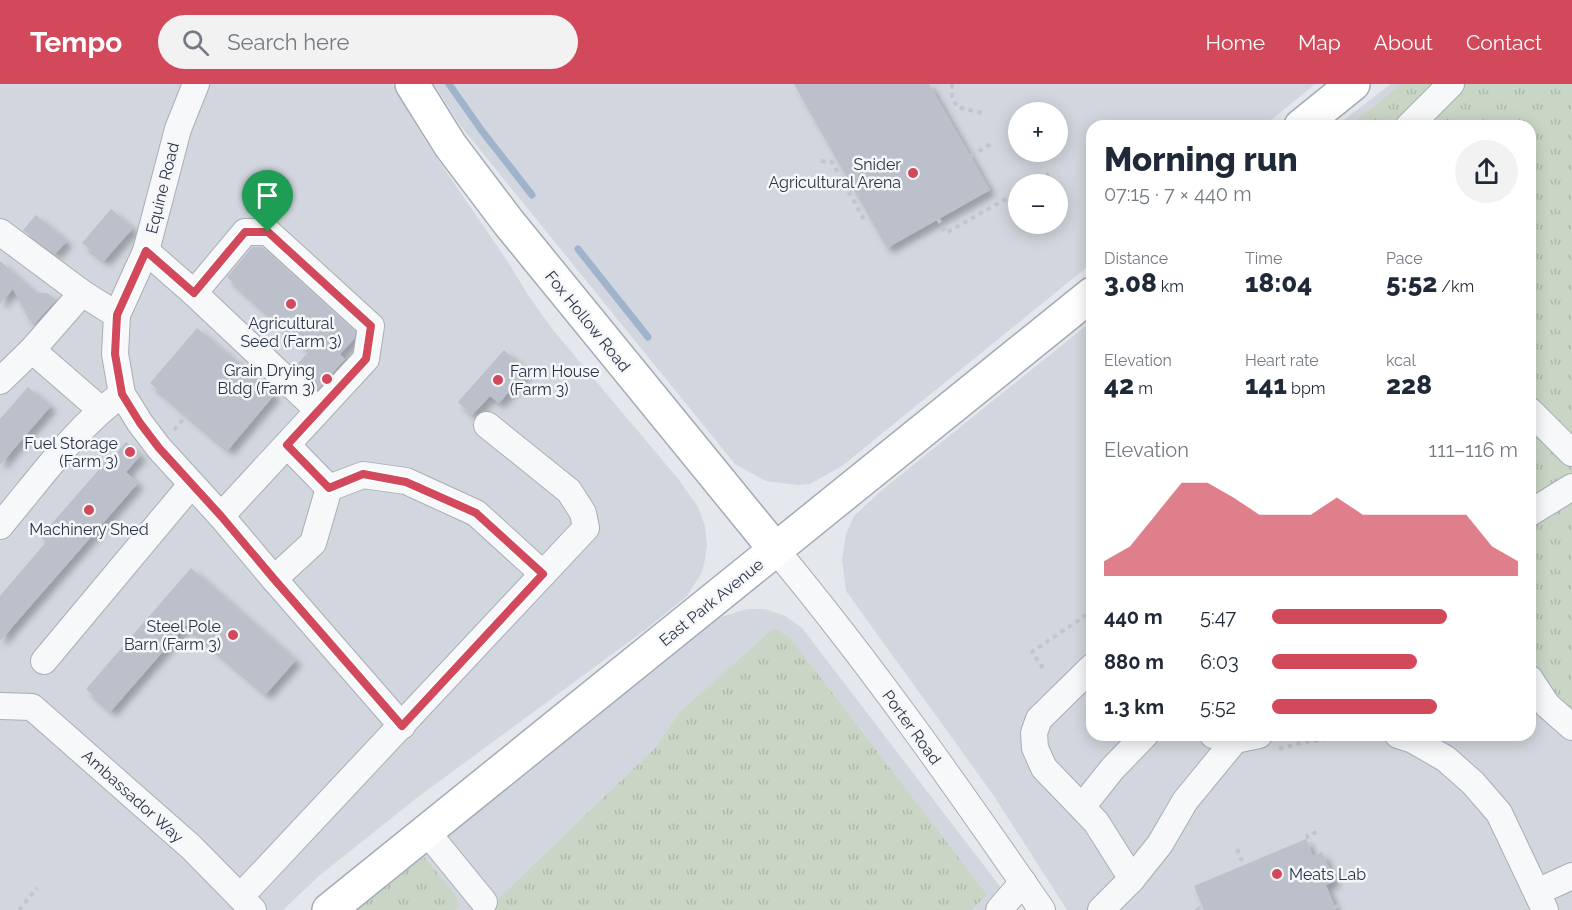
<!DOCTYPE html>
<meta charset="utf-8">
<style>
:root{--surface:#fff;--page:#f2f2f3;--text:#1f2937;--muted:#747a83;--accent:#d1495b}
body{margin:0;font-family:Raleway,sans-serif;background:var(--page);color:var(--text);height:100vh;display:flex;flex-direction:column;font-size:22px;white-space:nowrap}
*{box-sizing:border-box;margin:0}
p{font-size:20px;color:var(--muted)}
.icon{flex:none;width:33px;height:33px;fill:none;stroke:currentColor;stroke-width:2;stroke-linecap:round;stroke-linejoin:round}
.map{position:relative;flex:1;overflow:hidden}
.side{position:absolute;left:1086px;top:36px;width:450px;height:621px;display:flex;flex-direction:column;background:var(--surface);border-radius:18px;box-shadow:0 3px 15px #0003}
.side>*{flex:none}
.buttons{position:absolute;left:1008px;top:18px;display:grid;gap:12px}
.buttons a{display:grid;place-items:center;width:60px;height:60px;border-radius:50%;background:var(--surface);box-shadow:0 3px 15px #0003;font-size:30px}
.pin{position:absolute;display:grid;place-items:center;width:51px;height:51px;color:#fff;margin:-62px -26px;border-radius:50% 50% 50% 0;rotate:-45deg;box-shadow:0 0 6px #0007}
.pin .icon{rotate:45deg}
.round{display:grid;place-items:center;flex:none;width:63px;height:63px;border-radius:32px;background:var(--page)}
.headline{display:flex;align-items:center;justify-content:space-between;height:102px;padding:0 18px}
h1{font-size:33px;font-weight:800;line-height:45px}
.stats{display:grid;grid-template-columns:repeat(3,1fr);gap:9px;height:102px;padding:6px 18px}
.stats div{display:grid;align-content:center}
.stats b{font-size:26px;font-weight:800}
.stats small{font-size:16px;font-weight:400}
.stats p{font-size:16px}
.chart{height:168px;padding:12px 18px}
.chart p{display:flex;justify-content:space-between}
.chart svg{width:100%;height:108px;margin-top:6px;fill:var(--accent);opacity:.7}
ul{padding:0 18px;list-style:none;font-size:20px}
li{display:grid;grid-template-columns:96px 72px 1fr;align-items:center;height:45px}
li i{height:15px;border-radius:8px;background:var(--accent)}
header{display:flex;align-items:center;gap:36px;box-sizing:border-box;height:84px;padding:0 30px;background:var(--accent);color:#fff}
header strong{font-size:28px}
nav{display:flex;gap:33px;margin-inline-start:auto;font-size:21px}
.search{width:420px;height:54px;background:var(--page);display:flex;align-items:center;gap:15px;box-sizing:border-box;padding:0 21px;border-radius:33px;color:var(--muted);font-size:22px}
.map>svg:first-child{display:block}
.built{fill:#d2d6de;fill-rule:evenodd}
.grass{fill:url(#grass-tufts)}
.lines{fill:none;stroke-linecap:round;stroke-linejoin:round}
.stream{stroke:#9fb4cc;stroke-width:7}
.building{fill:#bbc0ca;filter:url(#shadow)}
.minor-casing{stroke:#a9aeb7;stroke-width:28}
.major-casing{stroke:#a3abb8;stroke-width:36}
.path{stroke:#c2c5cb;stroke-width:4;stroke-dasharray:4.5 4.5;stroke-linecap:butt}
.minor{stroke:#f7f8fa;stroke-width:26}
.major{stroke:#fff;stroke-width:33}
.route-casing{stroke:#fff;stroke-width:12}
.route{stroke:#d1495b;stroke-width:8}
.poi-dot{fill:#d1495b;stroke:#f4f6f9;stroke-width:2}
.labels{text-anchor:middle;stroke-width:5;stroke-linejoin:round;paint-order:stroke}
.poi-label{font-size:16px;fill:#2b3445;stroke:#f4f6f9;text-anchor:end}
.street-label{font-size:16px;fill:#2b3445;stroke:#f4f6f9}
</style>
<header>
<strong>Tempo</strong>
<div class="search"><svg class="icon" aria-label="search" viewBox="0 0 24 24"><circle cx="10" cy="10" r="6"/><path d="M15 15l6 6"/></svg>Search here</div>
<nav><a>Home</a><a>Map</a><a>About</a><a>Contact</a></nav>
</header>
<div class="map">
<svg width="1572" height="826" viewBox="0 0 1572 826">
<defs>
<pattern id="grass-tufts" width="24" height="20" patternUnits="userSpaceOnUse" patternTransform="scale(1.5)"><rect width="24" height="20" fill="#c9d6c5"/><path d="M3 7l-1-3M5 7V3M7 7l1-3M15 17l-1-3M17 17v-4M19 17l1-3" fill="none" stroke="#adb8ab"/></pattern>
<filter id="shadow"><feDropShadow dx="5.5" dy="5.5" stdDeviation="3" flood-color="#0004"/></filter>
</defs>
<rect width="100%" height="100%" fill="#e4e7ec"/>
<g class="built">
<path d="M0,0H392L426,58L508,178L528,211L553,246L679,396L698,423L705,442L707,462L705,475L702,488L687,512L645,546L418,713L320,791L283,826H0Z"/>
<path d="M434,0H1315L1264,42H1092V179L842,382L810,400L798,401L766,397L735,380L460,41ZM1018,28H1058V68H1018ZM1018,100H1058V140H1018Z"/>
<path d="M1391,0H1572V826H1067L994,712L846,507L842,476L846,450L854,432L882,406L1092,237V651H1530V42H1336Z"/>
<path d="M747,525H765L785,532L802,544L1018,826H357L721,533Z"/>
</g>
<g class="grass">
<path d="M1402,0H1572V634L1563,626L1530,578V42H1349Z"/>
<path d="M774,544L790,554L987,811L971,826H487L656,663L680,628Z"/>
<path d="M424,773L456,812L458,820L456,826H357Z"/>
</g>
<g class="lines">
<g class="stream">
<path d="M449,0L482,47L532,111"/>
<path d="M578,165L648,253"/>
</g>
</g>
<g class="building">
<path d="M794,0H929L990,106L887,164Z"/>
<path d="M111,125L133,144L104,177L82,159Z"/>
<path d="M36,131L67,157L55,170L23,146Z"/>
<path d="M252,163H262L355,248L354,255L340,270L345,275L318,305L295,283L309,267L227,193Z"/>
<path d="M0,177L36,209H47L56,216L35,239L29,235L13,205L0,220Z"/>
<path d="M197,244L275,310L228,366L150,299Z"/>
<path d="M504,266L527,287L499,319L490,312L472,331L458,318Z"/>
<path d="M28,303L51,322L0,381V335Z"/>
<path d="M126,358L141,371L126,388L138,399L0,557V512L46,458L40,453L109,374L111,375Z"/>
<path d="M191,484L296,576L266,610L186,541L111,627L86,605Z"/>
<path d="M1306,755L1313,772L1322,768L1335,797L1326,801L1336,826H1204L1194,802Z"/>
</g>
<g class="lines">
<defs>
<g id="minor">
<path d="M196,0L178,45L146,167L117,231L115,270L122,310L140,339L159,364L221,432L274,495L402,642"/>
<path d="M1409,42L1451,0"/>
<path d="M0,148L82,209L117,231"/>
<path d="M146,167L194,209L245,148H268L371,242L366,275L221,432"/>
<path d="M194,209L318,326"/>
<path d="M32,266L82,209"/>
<path d="M0,297L32,266L101,326"/>
<path d="M1530,327L1572,369"/>
<path d="M287,361L329,404"/>
<path d="M1530,429L1572,403"/>
<path d="M0,442C38,397 74,345 122,310"/>
<path d="M775,465C871,580 957,703 1042,826"/>
<path d="M274,495L313,459L329,404L363,391L406,397L476,429L543,490"/>
<path d="M44,577L191,401"/>
<path d="M1092,583L1039,635L1034,649L1035,664L1044,684L1096,738L1132,795"/>
<path d="M1530,595L1547,621L1572,643"/>
<path d="M0,622L32,623L191,763L253,826"/>
<path d="M1213,651L1235,656L1259,651"/>
<path d="M1398,651L1413,656L1446,675L1473,699L1499,729L1545,826"/>
<path d="M1082,723L1113,684L1145,651"/>
<path d="M426,747L484,818"/>
<path d="M1537,808L1572,792"/>
<path d="M241,812L586,444L583,429L569,407L487,341"/>
<path d="M999,826L1023,798"/>
<path d="M1101,826L1132,795L1160,760L1185,717L1235,656"/>
</g>
<g id="major">
<path d="M412,0L450,61L509,139L775,465"/>
<path d="M1301,42L1353,0"/>
<path d="M329,826L1092,210"/>
</g>
</defs>
<use href="#minor" class="minor-casing"/>
<use href="#major" class="major-casing"/>
<g class="path">
<path d="M952,0V12L957,23L986,30"/>
<path d="M971,72L991,60"/>
<path d="M821,77L832,78L866,139"/>
<path d="M1031,100L1049,90"/>
<path d="M938,135L946,149L1018,108"/>
<path d="M174,346L187,331"/>
<path d="M1043,584L1032,568L1092,527"/>
<path d="M1279,665L1304,658L1323,656V651"/>
<path d="M1309,762L1311,761L1307,752L1317,748"/>
<path d="M1237,765L1242,777"/>
<path d="M1335,823L1337,822L1338,826"/>
<path d="M19,826L37,804"/>
<path d="M1196,826L1200,824L1201,826"/>
</g>
<use href="#minor" class="minor"/>
<use href="#major" class="major"/>
</g>
<g class="lines">
<defs>
<path id="route" d="M245,148H268L371,242L366,275L287,361L329,404L363,390L406,398L476,429L543,490L402,642L274,495L221,432L159,364L140,339L122,310L115,270L117,231L146,167L194,209Z"/>
</defs>
<use href="#route" class="route-casing"/>
<use href="#route" class="route"/>
</g>
<g class="poi-dot">
<circle cx="913" cy="89" r="6"/>
<circle cx="291" cy="220" r="6"/>
<circle cx="327" cy="295" r="6"/>
<circle cx="498" cy="296" r="6"/>
<circle cx="130" cy="368" r="6"/>
<circle cx="89" cy="426" r="6"/>
<circle cx="233" cy="551" r="6"/>
<circle cx="1277" cy="790" r="6"/>
</g>
<g class="labels">
<g class="poi-label">
<text x="901" y="86">Snider<tspan x="901" dy="18">Agricultural Arena</tspan></text>
<text x="291" y="245" text-anchor="middle">Agricultural<tspan x="291" dy="18">Seed (Farm 3)</tspan></text>
<text x="315" y="292">Grain Drying<tspan x="315" dy="18">Bldg (Farm 3)</tspan></text>
<text x="510" y="293" text-anchor="start">Farm House<tspan x="510" dy="18">(Farm 3)</tspan></text>
<text x="118" y="365">Fuel Storage<tspan x="118" dy="18">(Farm 3)</tspan></text>
<text x="89" y="451" text-anchor="middle">Machinery Shed</text>
<text x="221" y="548">Steel Pole<tspan x="221" dy="18">Barn (Farm 3)</tspan></text>
<text x="1289" y="796" text-anchor="start">Meats Lab</text>
</g>
<g class="street-label">
<text transform="translate(162 104) rotate(-76)" y="6">Equine Road</text>
<text transform="translate(588 237) rotate(51)" y="6">Fox Hollow Road</text>
<text transform="translate(711 518) rotate(-39)" y="6">East Park Avenue</text>
<text transform="translate(912 643) rotate(54)" y="6">Porter Road</text>
<text transform="translate(133 712) rotate(42)" y="6">Ambassador Way</text>
</g>
</g>
</svg>
<div class="buttons">
<a>+</a>
<a>−</a>
</div>
<div class="pin" style="left:268px;top:148px;background:#1e9e55"><svg class="icon" aria-label="arrive" viewBox="0 0 24 24"><path d="M6 21V4h12l-3 4 3 4H6"/></svg></div>
<section class="side">
<div class="headline"><div><h1>Morning run</h1><p>07:15 · 7 × 440 m</p></div><a class="round"><svg class="icon" aria-label="share" viewBox="0 0 24 24"><path d="M12 15V3M7 8l5-5 5 5M5 13v7h14v-7"/></svg></a></div>
<div class="stats">
<div><p>Distance</p><b>3.08<small> km</small></b></div>
<div><p>Time</p><b>18:04</b></div>
<div><p>Pace</p><b>5:52<small> /km</small></b></div>
</div>
<div class="stats">
<div><p>Elevation</p><b>42<small> m</small></b></div>
<div><p>Heart rate</p><b>141<small> bpm</small></b></div>
<div><p>kcal</p><b>228</b></div>
</div>
<div class="chart"><p><span>Elevation</span>111–116 m</p>
<svg viewBox="0 0 160 44" preserveAspectRatio="none"><path d="M0 44V38L10 32L20 19L30 6L40 6L50 12L60 19L70 19L80 19L90 12L100 19L110 19L120 19L130 19L140 19L150 32L160 38V44z"/></svg>
</div>
<ul>
<li><b>440 m</b>5:47<i style="width:71%"></i></li>
<li><b>880 m</b>6:03<i style="width:59%"></i></li>
<li><b>1.3 km</b>5:52<i style="width:67%"></i></li>
</ul>
</section>
</div>
